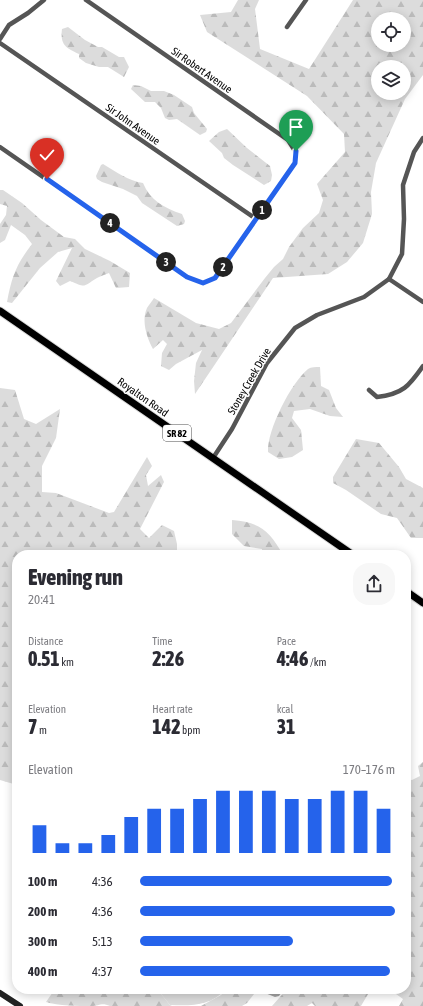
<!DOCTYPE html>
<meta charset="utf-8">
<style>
:root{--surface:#fff;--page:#f7f7f7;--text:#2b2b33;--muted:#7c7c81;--accent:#2563eb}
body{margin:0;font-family:"Asap Condensed",sans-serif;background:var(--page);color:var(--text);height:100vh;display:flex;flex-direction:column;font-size:15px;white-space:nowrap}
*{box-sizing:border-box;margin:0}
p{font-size:13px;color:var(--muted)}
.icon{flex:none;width:22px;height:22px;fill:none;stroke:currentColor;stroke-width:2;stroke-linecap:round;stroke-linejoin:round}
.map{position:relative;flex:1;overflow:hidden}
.panel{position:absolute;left:12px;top:550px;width:399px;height:444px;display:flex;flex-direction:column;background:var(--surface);border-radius:16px;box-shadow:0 2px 10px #0003}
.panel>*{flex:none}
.controls{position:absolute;left:371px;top:12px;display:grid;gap:8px}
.controls a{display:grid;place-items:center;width:40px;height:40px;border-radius:50%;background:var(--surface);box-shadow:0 2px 10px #0003;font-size:20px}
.pin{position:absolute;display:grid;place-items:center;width:34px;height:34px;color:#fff;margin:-41px -17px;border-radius:50% 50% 50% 0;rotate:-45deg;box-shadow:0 0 4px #0007}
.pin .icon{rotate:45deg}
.km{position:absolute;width:20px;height:20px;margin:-10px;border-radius:50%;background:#222;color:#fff;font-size:11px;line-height:20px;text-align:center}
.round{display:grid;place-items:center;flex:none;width:42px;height:42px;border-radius:16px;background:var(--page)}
.overview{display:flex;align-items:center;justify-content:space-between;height:68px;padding:0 16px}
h1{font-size:22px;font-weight:800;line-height:30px}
.metrics{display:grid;grid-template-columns:repeat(3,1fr);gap:6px;height:68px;padding:4px 16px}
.metrics div{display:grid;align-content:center}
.metrics b{font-size:20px;font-weight:800}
.metrics small{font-size:11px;font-weight:400}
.metrics p{font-size:11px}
.chart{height:112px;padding:8px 16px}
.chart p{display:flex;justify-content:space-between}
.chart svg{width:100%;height:72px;margin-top:4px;stroke:var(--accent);stroke-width:6}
ul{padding:0 16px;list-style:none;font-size:13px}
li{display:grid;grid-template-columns:64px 48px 1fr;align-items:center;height:30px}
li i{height:10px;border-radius:5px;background:var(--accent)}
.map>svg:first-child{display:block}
.grass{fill:#dcdcdc}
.forest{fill:url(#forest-firs);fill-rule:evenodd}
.water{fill:url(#water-rules)}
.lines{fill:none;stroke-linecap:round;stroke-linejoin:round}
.primary-casing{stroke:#dbdbdb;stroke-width:9}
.street{stroke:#555;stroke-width:4.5}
.secondary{stroke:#222;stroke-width:6}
.primary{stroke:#000;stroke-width:7}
.route-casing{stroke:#fff;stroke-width:8}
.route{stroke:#2563eb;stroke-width:5}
.labels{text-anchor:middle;stroke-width:3;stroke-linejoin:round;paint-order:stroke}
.shield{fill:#fff;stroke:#4c4c4c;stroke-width:1}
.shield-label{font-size:10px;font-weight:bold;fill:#000}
.street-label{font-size:11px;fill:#000;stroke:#fff}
</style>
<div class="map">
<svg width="423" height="1006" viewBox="0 0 423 1006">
<defs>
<pattern id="forest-firs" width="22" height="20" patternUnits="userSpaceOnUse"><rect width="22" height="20" fill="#dcdcdc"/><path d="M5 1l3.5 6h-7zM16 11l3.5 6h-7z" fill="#bbb"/></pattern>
<pattern id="water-rules" width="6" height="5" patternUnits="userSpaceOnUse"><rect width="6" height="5" fill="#a3a3a3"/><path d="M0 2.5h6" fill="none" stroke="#8b8b8b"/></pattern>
</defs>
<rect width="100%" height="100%" fill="#fff"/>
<path class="grass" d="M157,989H226C211,1006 191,1006 170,1005Z"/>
<g class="forest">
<path d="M238,0H259L255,9L260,49L309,69L353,0H423V75L405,99L376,163L371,192L372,214L363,243L347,262L328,274L273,278L195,394L194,381L196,363L202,350L176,364L169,370L161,366L162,353L167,344L163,340L153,349C147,338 141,321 147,308C149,305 152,301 154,298L196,323L219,329L231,323L265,278L274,267L283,259L289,247L303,228L319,213L323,200L317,184L345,152L344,134L307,96L207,32L200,15L231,12ZM378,19H404V45H378ZM378,67H404V93H378Z"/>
<path d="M68,27L85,40L98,47H102L119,57H124L129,67L124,77L108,67H99L86,63L79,58V54C66,48 60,45 62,29Z"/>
<path d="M133,85L141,86L151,91H164L174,95L192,107L194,113L207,129L206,132L200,135L177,119L169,120L165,118L161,108L155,102H145L131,89Z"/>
<path d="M227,129L247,148L270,166L272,175L271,181L264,185L233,165L224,158L222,153L209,141L219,132Z"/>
<path d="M103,164C116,172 129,181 143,183C150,200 164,208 182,214L185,221L184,224L177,226L142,203L137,196L123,189L102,182L97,179L96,176L101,165Z"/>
<path d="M0,190H3L22,203L41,220L64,237L75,239L85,249L110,261L130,273L129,287L116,288L109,273C105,275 100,276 97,278C82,287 87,288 70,281L60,286L56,281L72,248L58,252L40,268L12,303L7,302C12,276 16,265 32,244L25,235L11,225L5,240L0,243V224L6,215L7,206L0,204Z"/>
<path d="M320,367L321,386L329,390L336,408L343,417L330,416L310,409L294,411L292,418L301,430L303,450L292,457L279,459L268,452C267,430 291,383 308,369C311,367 316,367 320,367Z"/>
<path d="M0,388L15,390L24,419L36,424L60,409L56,438L42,466V492L56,493L109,513L114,512L147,457L152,466L146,475L148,486L161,475L164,482L140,529L149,538L162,525L174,531L177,544V555H17V785L0,780Z"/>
<path d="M356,439L379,443L399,467L406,479L423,488V538H411L397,518L381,514L346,490L333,483V477Z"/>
<path d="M232,520C259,522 270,531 283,555H262V549L244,546L232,534Z"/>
<path d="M423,762V1006H399L403,999L389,989H406V779L412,780L420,776L418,766Z"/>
<path d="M55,989H157L170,1005L172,1006H110C101,1002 100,1006 91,1006C78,1006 58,1006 46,1002Z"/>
<path d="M226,989H258L247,1003L242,1006H201L221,995Z"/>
<path d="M287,989H371L361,1006H315L312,1003L307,1006H272Z"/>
</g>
<path class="water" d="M264,989H284L279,996L275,997L265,993Z"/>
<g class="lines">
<defs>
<g id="primary">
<path d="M0,311L353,555"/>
<path d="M406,591L423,603"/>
</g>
</defs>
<use href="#primary" class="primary-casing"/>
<g class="street">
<path d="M287,27L306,0"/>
<path d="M0,39L9,25L28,13L44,0"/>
<path d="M0,43L256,219"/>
<path d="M0,147L187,277L203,283L215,278L295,163V151L288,140L86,0"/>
<path d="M389,279L423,302"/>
<path d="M369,390L377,397C403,394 409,386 423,366"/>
<path d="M213,458L232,429L267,363L295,328L317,315L364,297L389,279L402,254L404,219L403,185L414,152L423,138"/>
</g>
<path class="secondary" d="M0,993L20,1006"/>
<use href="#primary" class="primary"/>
</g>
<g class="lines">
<defs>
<path id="route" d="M47,179L187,277L203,283L215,278L295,163L296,151"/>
</defs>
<use href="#route" class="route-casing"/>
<use href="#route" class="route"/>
</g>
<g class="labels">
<rect class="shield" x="163" y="425" width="28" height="16" rx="3"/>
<g class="shield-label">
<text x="177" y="437">SR 82</text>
</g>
<g class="street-label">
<text transform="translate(202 70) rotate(35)" y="4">Sir Robert Avenue</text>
<text transform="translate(133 124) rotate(35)" y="4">Sir John Avenue</text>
<text transform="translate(249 381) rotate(-60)" y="4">Stoney Creek Drive</text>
<text transform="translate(143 397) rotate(35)" y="4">Royalton Road</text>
</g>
</g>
</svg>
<div class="controls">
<a><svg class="icon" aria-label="locate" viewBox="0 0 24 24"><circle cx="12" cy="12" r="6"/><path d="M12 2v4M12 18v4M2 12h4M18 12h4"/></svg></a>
<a><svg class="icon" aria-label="layers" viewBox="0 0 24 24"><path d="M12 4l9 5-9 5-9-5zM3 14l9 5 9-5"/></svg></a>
</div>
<div class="pin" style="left:296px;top:151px;background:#1e9e55"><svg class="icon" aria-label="arrive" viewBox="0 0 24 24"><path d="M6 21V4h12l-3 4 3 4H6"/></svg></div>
<div class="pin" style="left:47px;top:179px;background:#d93025"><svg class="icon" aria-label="check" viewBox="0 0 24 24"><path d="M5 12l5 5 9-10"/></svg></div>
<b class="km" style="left:262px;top:210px">1</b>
<b class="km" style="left:223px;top:267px">2</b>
<b class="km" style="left:166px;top:262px">3</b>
<b class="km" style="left:110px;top:223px">4</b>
<section class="panel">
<div class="overview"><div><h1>Evening run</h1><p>20:41</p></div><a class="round"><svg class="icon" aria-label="share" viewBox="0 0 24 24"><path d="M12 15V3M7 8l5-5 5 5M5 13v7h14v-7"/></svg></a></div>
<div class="metrics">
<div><p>Distance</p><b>0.51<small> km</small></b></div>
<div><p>Time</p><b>2:26</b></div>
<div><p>Pace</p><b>4:46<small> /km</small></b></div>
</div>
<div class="metrics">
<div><p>Elevation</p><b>7<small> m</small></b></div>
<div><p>Heart rate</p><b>142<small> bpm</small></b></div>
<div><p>kcal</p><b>31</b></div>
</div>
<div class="chart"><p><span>Elevation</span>170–176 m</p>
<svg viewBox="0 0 160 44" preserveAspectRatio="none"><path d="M5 44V27M15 44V38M25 44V38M35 44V33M45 44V22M55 44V17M65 44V17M75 44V11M85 44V6M95 44V6M105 44V6M115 44V11M125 44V11M135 44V6M145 44V6M155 44V17"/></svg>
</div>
<ul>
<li><b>100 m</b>4:36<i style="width:99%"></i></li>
<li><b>200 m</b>4:36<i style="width:100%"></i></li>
<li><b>300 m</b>5:13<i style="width:60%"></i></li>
<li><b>400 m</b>4:37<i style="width:98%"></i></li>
</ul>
</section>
</div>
